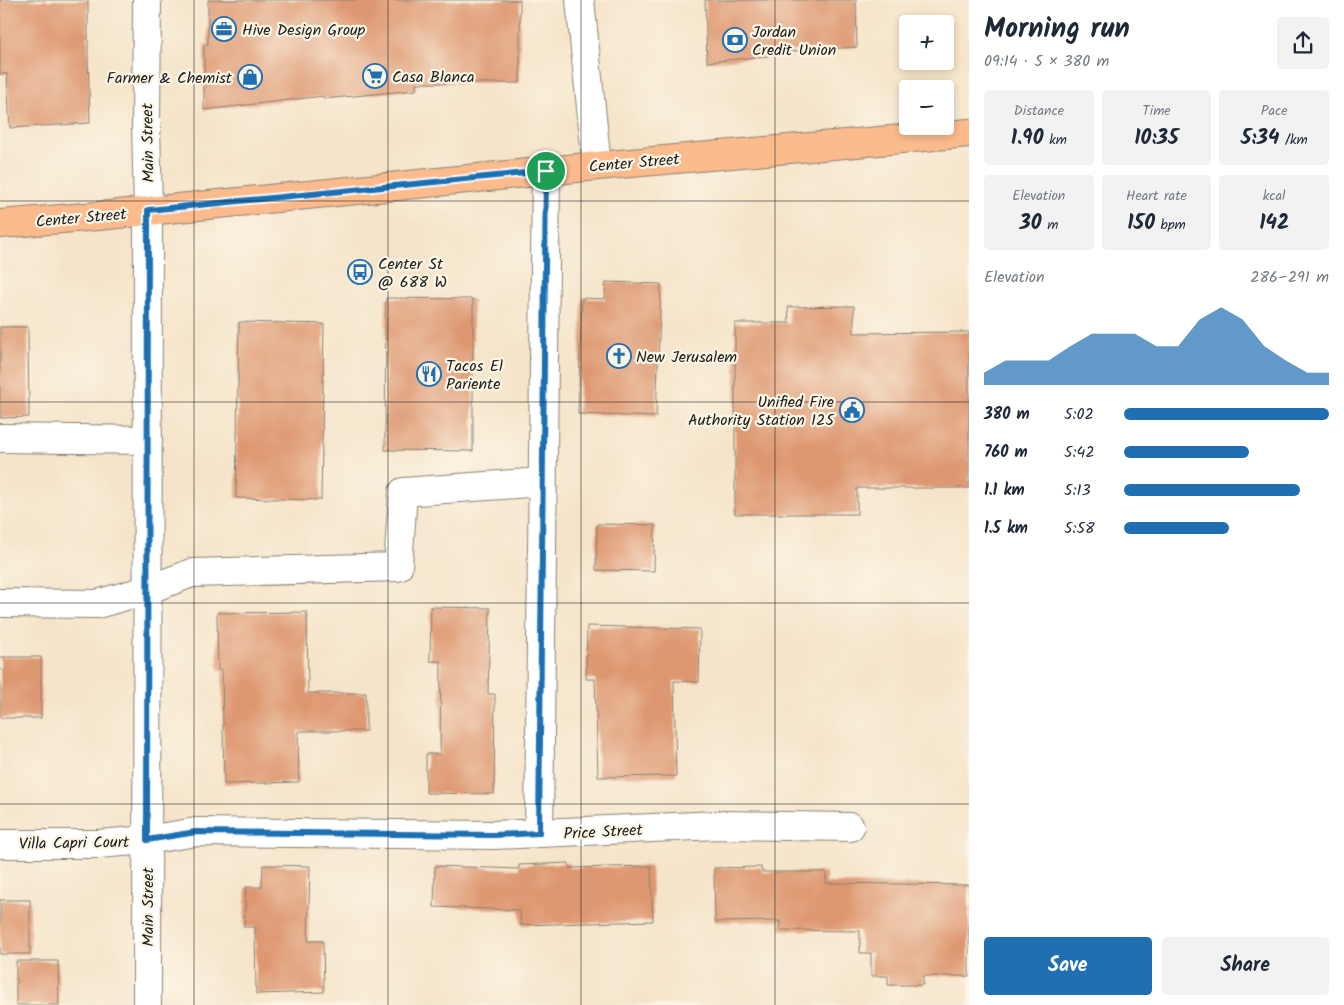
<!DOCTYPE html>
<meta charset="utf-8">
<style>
:root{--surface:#fff;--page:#f2f2f3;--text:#1f2937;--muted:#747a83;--accent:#1f6fb2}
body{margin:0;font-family:Kalam,sans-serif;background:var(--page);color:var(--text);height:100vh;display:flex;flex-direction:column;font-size:19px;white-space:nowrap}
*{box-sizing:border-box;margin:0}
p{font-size:16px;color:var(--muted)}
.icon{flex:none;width:28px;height:28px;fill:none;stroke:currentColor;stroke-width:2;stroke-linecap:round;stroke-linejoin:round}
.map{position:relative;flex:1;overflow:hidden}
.panel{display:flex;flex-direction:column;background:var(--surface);width:375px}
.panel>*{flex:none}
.buttons{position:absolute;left:899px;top:15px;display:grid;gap:10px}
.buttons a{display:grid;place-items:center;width:55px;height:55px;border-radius:5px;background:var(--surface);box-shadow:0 2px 8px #0003;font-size:25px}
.pin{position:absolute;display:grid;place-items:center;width:42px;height:42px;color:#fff;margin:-21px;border:2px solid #fff;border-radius:50%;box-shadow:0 1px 5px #0007}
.round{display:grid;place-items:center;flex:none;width:52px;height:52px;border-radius:5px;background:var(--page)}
.overview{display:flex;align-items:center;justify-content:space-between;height:85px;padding:0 15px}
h1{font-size:28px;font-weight:700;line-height:38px}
.stats{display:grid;grid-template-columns:repeat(3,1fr);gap:8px;height:85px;padding:5px 15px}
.stats div{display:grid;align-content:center;border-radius:5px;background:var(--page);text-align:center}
.stats b{font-size:21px;font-weight:700}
.stats small{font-size:14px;font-weight:400}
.stats p{font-size:14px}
.chart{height:140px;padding:10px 15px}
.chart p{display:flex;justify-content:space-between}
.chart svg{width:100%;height:90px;margin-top:5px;fill:var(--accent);opacity:.7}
.action{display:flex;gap:10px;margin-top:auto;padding:10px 15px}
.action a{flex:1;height:58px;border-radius:5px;background:var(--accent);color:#fff;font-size:20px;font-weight:700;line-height:58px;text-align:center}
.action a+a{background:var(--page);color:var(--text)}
ul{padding:0 15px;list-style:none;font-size:16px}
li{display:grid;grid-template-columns:80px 60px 1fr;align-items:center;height:38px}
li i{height:12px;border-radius:6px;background:var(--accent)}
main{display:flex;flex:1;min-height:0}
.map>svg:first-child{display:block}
.building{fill:#de9871}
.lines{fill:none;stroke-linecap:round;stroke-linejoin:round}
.minor-casing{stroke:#888072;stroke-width:30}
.major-casing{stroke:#888072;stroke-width:30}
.minor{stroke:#fff;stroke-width:28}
.major{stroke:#fbbb8d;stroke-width:28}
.route-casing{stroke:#fff;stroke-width:10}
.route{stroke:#1f6fb2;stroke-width:6}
.grid{fill:none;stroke:#1c1c1c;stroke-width:1;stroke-opacity:0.55}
.labels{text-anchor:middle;stroke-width:4.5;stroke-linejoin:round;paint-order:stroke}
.poi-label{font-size:16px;fill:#1c1c1c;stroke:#fcf5e5;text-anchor:start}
.street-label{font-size:16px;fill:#1c1c1c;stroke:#fcf5e5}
</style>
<main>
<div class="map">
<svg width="969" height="1005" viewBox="0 0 969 1005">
<rect width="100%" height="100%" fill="#fcf5e5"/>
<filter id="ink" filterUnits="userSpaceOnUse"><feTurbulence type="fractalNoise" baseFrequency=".02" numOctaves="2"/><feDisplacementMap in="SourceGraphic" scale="10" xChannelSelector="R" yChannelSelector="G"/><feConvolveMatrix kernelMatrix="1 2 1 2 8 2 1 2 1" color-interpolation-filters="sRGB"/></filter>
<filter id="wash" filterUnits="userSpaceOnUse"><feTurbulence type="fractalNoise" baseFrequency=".0096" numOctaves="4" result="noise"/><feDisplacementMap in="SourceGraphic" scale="20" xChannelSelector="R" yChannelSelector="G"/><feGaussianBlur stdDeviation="1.12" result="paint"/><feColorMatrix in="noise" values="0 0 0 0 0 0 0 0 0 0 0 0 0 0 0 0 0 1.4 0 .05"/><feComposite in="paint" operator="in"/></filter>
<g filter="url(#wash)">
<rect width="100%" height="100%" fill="#f5e4c9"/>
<g id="blocks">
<g class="building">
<path d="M0,0H88V56L90,123L10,128L7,74H0Z"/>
<path d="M208,0H520V83H416V90L323,99V96L204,110V45L208,44Z"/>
<path d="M705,0H856L857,47L768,53V56L707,62Z"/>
<path d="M606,282L661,284L656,417L578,414L582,298L605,299Z"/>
<path d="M386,298L473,299V451L385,450Z"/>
<path d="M854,306V333L969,332V488H857V514H735V323H789L788,307Z"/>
<path d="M239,322L324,324L321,500L236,498Z"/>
<path d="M0,327H28L29,417L0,418Z"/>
<path d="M597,524L655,525L654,571L596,570Z"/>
<path d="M431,607L490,608L488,694H495L494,794L426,793V754H440L441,661H430Z"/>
<path d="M307,612L308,693H366V731H298L299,782L224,784L222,670H218L217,613Z"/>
<path d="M587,626L700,629L699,682L674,681L676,776L598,777L595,679H586Z"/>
<rect x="0" y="657" width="41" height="61"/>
<path d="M569,863V868L651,866L653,921L521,925L520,910L434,907L435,866L519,869V865Z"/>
<path d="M263,865L310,866L308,941H323L324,992L256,994L255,927H244L246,887H262Z"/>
<path d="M761,867L762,872H826V883L969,885V976H923V985H888V976H871V953H860V931L780,930V921L715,922L714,868Z"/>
<rect x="0" y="900" width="30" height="54"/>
<path d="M16,961H58L59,1005H16Z"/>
</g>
</g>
</g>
<g filter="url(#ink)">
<use href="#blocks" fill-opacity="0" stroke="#888072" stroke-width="1"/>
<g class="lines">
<defs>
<g id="minor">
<path d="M147,0L146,123L148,210L147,1005"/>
<path d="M580,0L597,166"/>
<path d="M0,438L148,440"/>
<path d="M0,603L97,604L147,590L192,573L398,567L403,492L542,482"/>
<path d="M539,833L546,171"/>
<path d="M0,844H98L147,840L196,832L494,835L718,825L850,827"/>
</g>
<path id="major" d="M0,224L98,216L597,166L969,133"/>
</defs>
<use href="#minor" class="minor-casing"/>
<use href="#major" class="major-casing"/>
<use href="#minor" class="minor"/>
<use href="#major" class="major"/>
</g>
</g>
<g class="lines" filter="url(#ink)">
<defs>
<path id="route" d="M546,171L539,833L494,835L196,832L147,840L148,210Z"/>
</defs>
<use href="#route" class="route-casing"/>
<use href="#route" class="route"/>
</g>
<path class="grid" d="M194,0V1005M388,0V1005M581,0V1005M775,0V1005M0,201H969M0,402H969M0,603H969M0,804H969"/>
<defs>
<symbol id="office-ring" viewBox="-11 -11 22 22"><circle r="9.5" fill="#fcf5e5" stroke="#1f6fb2" stroke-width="1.5"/><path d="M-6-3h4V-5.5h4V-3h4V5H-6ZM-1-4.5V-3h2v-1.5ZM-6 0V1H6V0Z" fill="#1f6fb2"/></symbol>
<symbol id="bank-ring" viewBox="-11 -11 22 22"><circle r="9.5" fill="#fcf5e5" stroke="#1f6fb2" stroke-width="1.5"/><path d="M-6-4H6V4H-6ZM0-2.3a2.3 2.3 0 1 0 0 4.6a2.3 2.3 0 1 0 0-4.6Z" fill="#1f6fb2"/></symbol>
<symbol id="supermarket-ring" viewBox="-11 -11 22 22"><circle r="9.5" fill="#fcf5e5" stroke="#1f6fb2" stroke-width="1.5"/><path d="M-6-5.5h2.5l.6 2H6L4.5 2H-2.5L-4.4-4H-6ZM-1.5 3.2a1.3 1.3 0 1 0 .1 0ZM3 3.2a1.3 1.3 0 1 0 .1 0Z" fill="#1f6fb2"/></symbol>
<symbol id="shop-ring" viewBox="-11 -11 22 22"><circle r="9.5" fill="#fcf5e5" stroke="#1f6fb2" stroke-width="1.5"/><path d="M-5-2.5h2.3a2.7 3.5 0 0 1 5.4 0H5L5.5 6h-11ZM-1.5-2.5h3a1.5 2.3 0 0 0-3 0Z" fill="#1f6fb2"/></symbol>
<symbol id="bus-ring" viewBox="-11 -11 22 22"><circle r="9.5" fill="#fcf5e5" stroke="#1f6fb2" stroke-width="1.5"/><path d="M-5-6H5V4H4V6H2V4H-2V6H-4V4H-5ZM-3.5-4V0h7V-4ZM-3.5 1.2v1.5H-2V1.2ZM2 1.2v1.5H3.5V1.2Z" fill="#1f6fb2"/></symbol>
<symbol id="church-ring" viewBox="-11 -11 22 22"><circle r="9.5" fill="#fcf5e5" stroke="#1f6fb2" stroke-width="1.5"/><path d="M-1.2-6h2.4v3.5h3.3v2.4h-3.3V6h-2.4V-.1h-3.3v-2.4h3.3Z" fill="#1f6fb2"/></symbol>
<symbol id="restaurant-ring" viewBox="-11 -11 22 22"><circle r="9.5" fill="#fcf5e5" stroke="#1f6fb2" stroke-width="1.5"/><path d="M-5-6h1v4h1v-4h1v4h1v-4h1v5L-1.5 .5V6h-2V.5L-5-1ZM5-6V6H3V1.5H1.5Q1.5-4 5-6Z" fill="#1f6fb2"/></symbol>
<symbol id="civic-ring" viewBox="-11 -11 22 22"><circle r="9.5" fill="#fcf5e5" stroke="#1f6fb2" stroke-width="1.5"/><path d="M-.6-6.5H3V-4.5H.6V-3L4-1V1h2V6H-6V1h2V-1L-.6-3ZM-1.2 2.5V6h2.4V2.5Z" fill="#1f6fb2"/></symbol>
</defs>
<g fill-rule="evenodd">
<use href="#office-ring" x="210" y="15" width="28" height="28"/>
<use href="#bank-ring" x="721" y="26" width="28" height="28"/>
<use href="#supermarket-ring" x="361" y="62" width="28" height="28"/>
<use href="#shop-ring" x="236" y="63" width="28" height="28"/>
<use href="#bus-ring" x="346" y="258" width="28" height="28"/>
<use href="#church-ring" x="605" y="342" width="28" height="28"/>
<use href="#restaurant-ring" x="415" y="360" width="28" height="28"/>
<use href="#civic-ring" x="838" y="396" width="28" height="28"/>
</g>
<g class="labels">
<g class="poi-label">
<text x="242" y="35">Hive Design Group</text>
<text x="752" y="37">Jordan<tspan x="752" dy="18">Credit Union</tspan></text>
<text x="392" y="82">Casa Blanca</text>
<text x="232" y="83" text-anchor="end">Farmer &amp; Chemist</text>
<text x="378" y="269">Center St<tspan x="378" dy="18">@ 688 W</tspan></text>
<text x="636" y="362">New Jerusalem</text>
<text x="446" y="371">Tacos El<tspan x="446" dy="18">Pariente</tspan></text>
<text x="834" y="407" text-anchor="end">Unified Fire<tspan x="834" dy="18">Authority Station 125</tspan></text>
</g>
<g class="street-label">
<text transform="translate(147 143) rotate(-91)" y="6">Main Street</text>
<text transform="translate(634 162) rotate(-5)" y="6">Center Street</text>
<text transform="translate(81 217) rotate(-5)" y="6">Center Street</text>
<text transform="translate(603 831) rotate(-3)" y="6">Price Street</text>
<text transform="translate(74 842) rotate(-1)" y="6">Villa Capri Court</text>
<text transform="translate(147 907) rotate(-90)" y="6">Main Street</text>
</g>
</g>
</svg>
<div class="buttons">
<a>+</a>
<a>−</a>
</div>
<div class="pin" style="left:546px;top:171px;background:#1e9e55"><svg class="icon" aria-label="arrive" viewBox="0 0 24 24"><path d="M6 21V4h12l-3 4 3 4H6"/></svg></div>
</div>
<section class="panel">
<div class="overview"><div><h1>Morning run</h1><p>09:14 · 5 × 380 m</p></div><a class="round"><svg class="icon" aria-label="share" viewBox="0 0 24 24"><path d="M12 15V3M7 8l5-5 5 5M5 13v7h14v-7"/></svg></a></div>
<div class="stats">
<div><p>Distance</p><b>1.90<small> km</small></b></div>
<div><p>Time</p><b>10:35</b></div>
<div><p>Pace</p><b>5:34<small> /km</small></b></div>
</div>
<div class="stats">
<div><p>Elevation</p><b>30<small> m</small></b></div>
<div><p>Heart rate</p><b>150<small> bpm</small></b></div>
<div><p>kcal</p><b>142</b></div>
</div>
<div class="chart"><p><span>Elevation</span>286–291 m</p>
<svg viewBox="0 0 160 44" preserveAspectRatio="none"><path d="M0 44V38L10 32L20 32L30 32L40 25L50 19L60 19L70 19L80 25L90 25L100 12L110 6L120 12L130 25L140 32L150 38L160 38V44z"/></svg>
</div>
<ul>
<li><b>380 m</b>5:02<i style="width:100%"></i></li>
<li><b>760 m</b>5:42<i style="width:61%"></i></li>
<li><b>1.1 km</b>5:13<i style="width:86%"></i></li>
<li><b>1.5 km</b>5:58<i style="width:51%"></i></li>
</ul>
<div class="action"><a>Save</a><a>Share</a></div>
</section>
</main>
